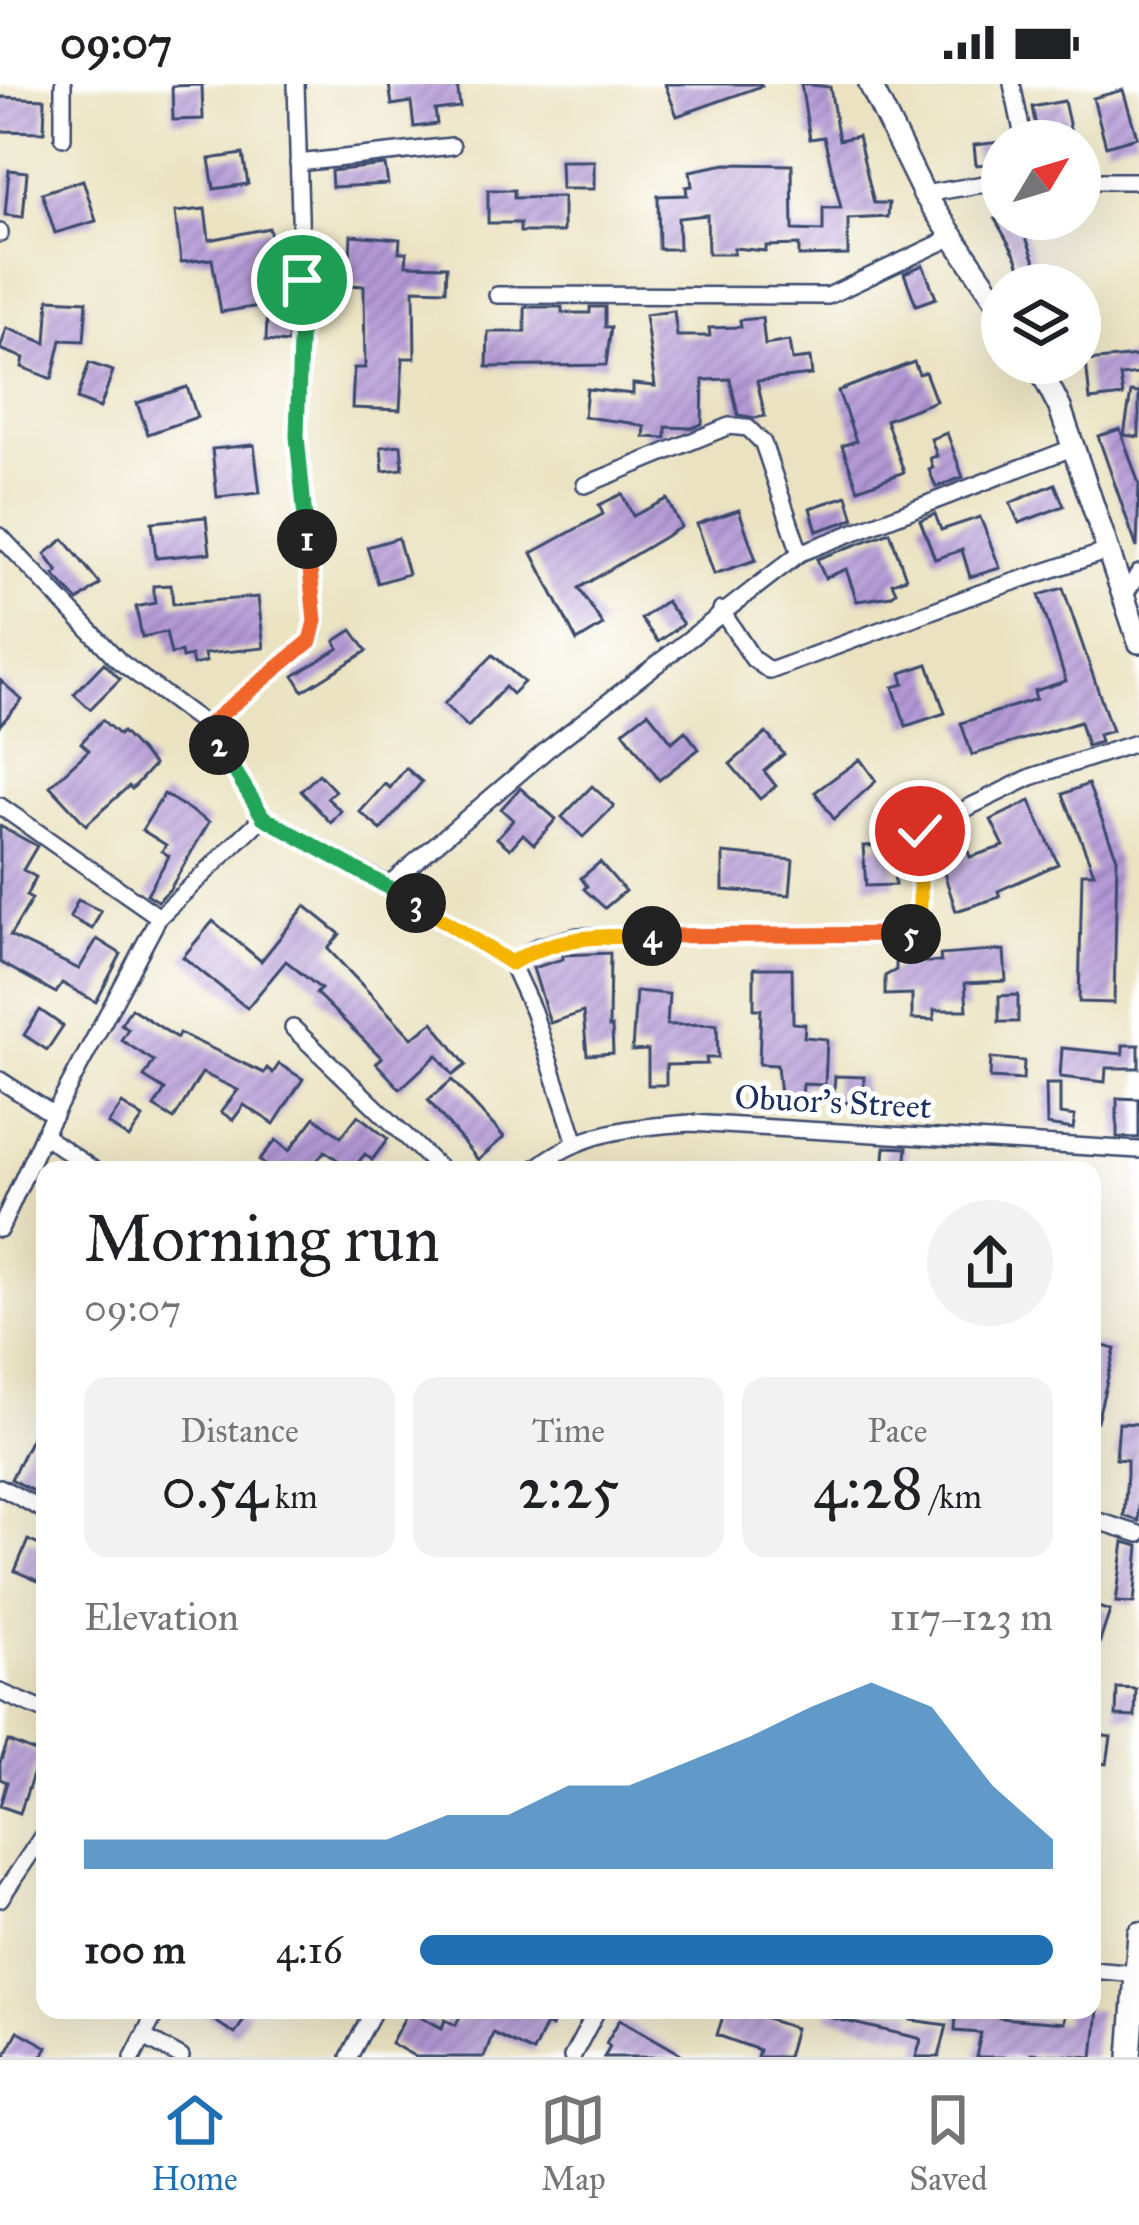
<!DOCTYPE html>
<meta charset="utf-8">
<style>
:root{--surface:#fff;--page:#f2f2f2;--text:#202124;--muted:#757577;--line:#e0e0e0;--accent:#1f6fb2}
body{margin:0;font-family:"IM FELL Great Primer",serif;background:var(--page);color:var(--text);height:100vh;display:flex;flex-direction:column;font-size:45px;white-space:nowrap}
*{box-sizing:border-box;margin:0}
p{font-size:39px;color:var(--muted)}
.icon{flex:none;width:66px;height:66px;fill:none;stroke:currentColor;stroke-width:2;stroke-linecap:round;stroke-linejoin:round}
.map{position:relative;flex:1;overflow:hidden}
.drawer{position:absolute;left:36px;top:1077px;width:1065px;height:858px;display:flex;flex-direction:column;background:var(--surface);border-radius:24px;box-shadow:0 12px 48px #0002}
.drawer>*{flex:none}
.needle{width:78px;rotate:52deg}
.tools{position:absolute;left:981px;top:36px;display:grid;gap:24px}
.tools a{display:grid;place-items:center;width:120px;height:120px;border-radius:50%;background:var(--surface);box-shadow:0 12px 48px #0002;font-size:60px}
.pin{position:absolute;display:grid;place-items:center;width:102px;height:102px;color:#fff;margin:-51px;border:6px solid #fff;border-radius:50%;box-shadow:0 3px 12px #0007}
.km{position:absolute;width:60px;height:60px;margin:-30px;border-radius:50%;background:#222;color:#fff;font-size:33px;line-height:60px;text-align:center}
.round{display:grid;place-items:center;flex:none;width:126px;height:126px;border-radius:63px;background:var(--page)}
.headline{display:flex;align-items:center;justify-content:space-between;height:204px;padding:0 48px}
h1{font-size:66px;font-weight:600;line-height:90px}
.metrics{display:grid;grid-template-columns:repeat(3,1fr);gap:18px;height:204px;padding:12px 48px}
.metrics div{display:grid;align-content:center;border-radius:24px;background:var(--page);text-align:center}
.metrics b{font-size:60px;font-weight:600}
.metrics small{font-size:33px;font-weight:400}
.metrics p{font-size:33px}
.chart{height:336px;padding:24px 48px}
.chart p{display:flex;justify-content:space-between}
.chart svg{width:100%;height:216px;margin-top:12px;fill:var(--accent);opacity:.7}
ul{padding:0 48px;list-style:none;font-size:39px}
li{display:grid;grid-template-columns:192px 144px 1fr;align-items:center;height:90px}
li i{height:30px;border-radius:15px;background:var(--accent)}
.status{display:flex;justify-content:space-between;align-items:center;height:84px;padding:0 60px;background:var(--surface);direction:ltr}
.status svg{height:33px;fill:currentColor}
.tabs{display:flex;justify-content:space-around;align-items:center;height:168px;border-top:3px solid var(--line);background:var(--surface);font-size:33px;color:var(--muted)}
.tabs a{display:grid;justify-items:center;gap:6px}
.tabs .active{color:var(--accent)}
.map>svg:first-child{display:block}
.building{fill:url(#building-hatch)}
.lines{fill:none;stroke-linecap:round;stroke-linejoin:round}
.street-casing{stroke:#3a4a6d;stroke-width:20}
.secondary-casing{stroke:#3a4a6d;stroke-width:26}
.street{stroke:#fff;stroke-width:15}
.secondary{stroke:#fff;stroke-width:21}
.split-1-casing{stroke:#fff;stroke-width:24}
.split-2-casing{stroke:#fff;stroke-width:24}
.split-3-casing{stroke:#fff;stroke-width:24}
.split-4-casing{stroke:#fff;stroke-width:24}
.split-5-casing{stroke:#fff;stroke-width:24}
.split-6-casing{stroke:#fff;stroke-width:24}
.split-1{stroke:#22a559;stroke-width:15}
.split-2{stroke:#f0652b;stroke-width:15}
.split-3{stroke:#22a559;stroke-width:15}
.split-4{stroke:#f5b400;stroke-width:15}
.split-5{stroke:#f0652b;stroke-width:15}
.split-6{stroke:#f5b400;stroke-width:15}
.labels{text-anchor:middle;stroke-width:10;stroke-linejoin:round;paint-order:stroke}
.street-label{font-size:33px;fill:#1b2f5e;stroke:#fff}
</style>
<div class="status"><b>09:07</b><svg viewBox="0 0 49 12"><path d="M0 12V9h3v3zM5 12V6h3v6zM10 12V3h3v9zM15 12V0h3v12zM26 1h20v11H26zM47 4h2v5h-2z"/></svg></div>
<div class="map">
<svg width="1139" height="1973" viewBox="0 0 1139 1973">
<defs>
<pattern id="building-hatch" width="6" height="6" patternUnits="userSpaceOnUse" patternTransform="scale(3)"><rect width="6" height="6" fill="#b499d6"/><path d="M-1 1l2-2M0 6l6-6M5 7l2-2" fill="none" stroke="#927db1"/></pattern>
</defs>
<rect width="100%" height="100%" fill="#fff"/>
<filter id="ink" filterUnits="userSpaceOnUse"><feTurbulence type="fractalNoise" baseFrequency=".00833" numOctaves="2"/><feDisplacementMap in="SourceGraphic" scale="24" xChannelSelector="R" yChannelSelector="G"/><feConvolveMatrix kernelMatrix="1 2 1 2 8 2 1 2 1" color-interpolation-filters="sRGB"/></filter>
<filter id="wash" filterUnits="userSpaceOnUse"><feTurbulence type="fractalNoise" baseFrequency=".004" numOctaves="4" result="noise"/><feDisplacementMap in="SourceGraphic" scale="48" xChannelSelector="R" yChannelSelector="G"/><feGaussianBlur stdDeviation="2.7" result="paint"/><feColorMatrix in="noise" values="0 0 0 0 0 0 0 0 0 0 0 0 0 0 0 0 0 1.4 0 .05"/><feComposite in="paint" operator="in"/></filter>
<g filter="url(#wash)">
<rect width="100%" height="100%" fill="#eae2c0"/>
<g id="blocks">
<g class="building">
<path d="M389,0H457L460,23L435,26L437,40L414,43L411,18L392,21Z"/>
<path d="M665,0H761L762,2L677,32Z"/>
<path d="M801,0L830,3L839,56L858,52L874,119H889L888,133L848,135V171L799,172V161L766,162V167L734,164V170H708L707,131L678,134L679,165H659L658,112L687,111L686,103L692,102L690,87L726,80L792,81L793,146L823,147V124H841L824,53L810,55Z"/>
<path d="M202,1L203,35L173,36L172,2Z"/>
<path d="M1123,6L1137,53L1106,62L1093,14Z"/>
<path d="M0,13L45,15L44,48L0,47Z"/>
<path d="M1064,17L1072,53L1039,57L1032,23Z"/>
<path d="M1002,58V83L989,86L988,80L976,81L974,61Z"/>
<path d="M243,70L248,100L214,105L209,75Z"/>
<path d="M560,77H594V105H561Z"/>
<path d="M385,81L388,100L332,103L331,87Z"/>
<path d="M9,86L27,88L23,133L5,131Z"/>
<path d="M83,96L96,137L55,149L42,109Z"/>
<path d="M488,106H514V114L563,113V148H520V139H488Z"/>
<path d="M205,125L209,156L269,144L275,172L264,174L272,220L221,228L212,175L181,178L175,128Z"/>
<path d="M995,135H1019L1043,198L1026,201L1017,174Z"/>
<path d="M351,151L400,155L399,168H407L406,181L447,182L446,206L414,205L415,274H403L400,326L352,324L354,284H365L364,202L349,201Z"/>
<path d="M923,181L936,214L916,221L904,189Z"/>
<path d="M49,215L87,217L84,257L61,256L52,295L22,283L24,274L0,265L7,244L46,259Z"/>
<path d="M525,223H562V229H590V223H605V243H611L606,281L487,283L488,248H525Z"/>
<path d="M674,227L677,252H710L709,244L741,243L740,236L762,234L765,261L789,257L792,276L810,274L812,291L757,297L765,332L755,334L738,331L730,295L703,296L702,340L692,344L666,343V354L644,353L645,343L631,339L584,333L587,305L633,310V300L655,302L645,231Z"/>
<path d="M267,234L289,236L288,259L266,257Z"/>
<path d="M1139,272V290L1120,292L1123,312L1090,316L1086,277Z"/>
<path d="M914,278L919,290L925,288L936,317L886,336L904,388L858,405L842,362L856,357L838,307Z"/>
<path d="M89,279L113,287L100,324L77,315Z"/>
<path d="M187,303L197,333L148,350L137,319Z"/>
<path d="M1131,308L1139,309V353L1124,351Z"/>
<path d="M1120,345L1139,400L1137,464L1098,352Z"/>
<path d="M947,349L963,393L936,403L929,386L933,384L930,374L937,372L931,355Z"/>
<path d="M254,361L260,409L217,413L212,365Z"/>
<path d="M401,361L403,385L383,387L381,363Z"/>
<path d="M1055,400L1064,422L1019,439L1010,419Z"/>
<path d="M622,410L633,432L667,415L681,443L579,504L603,541L577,557L532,469L603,430L599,421Z"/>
<path d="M847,412L854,435L817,447L810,424Z"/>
<path d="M739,426L756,476L714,490L697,440Z"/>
<path d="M935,430L941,446L980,433L1000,484L970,493L962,466L935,475L920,436Z"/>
<path d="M206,433L210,469L156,474L152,438Z"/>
<path d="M890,448L906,494L892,499L896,508L891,512L857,517L846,485L825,494L817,475Z"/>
<path d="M398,454L408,490L378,499L367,463Z"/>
<path d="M64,455L100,500L78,517L54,491L58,488L45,470Z"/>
<path d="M171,501L173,520L258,513L264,564L204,570L206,578L193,581L191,572L182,574L181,568L171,570L166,548L142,553L136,523L155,519L153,502Z"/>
<path d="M1063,504L1112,647L1098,651L1100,658L1087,662L1080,638L972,671L961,639L1036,615L1034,607L1066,597L1039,511Z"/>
<path d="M666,517L683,540L658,558L641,535Z"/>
<path d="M352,546L367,567L303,607L294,592L339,564L335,557Z"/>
<path d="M493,571L524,598L512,610L505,603L468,643L444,620Z"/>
<path d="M104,579L120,595L90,625L74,610Z"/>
<path d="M928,580L945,629L906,642L893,603L904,600L901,589Z"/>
<path d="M0,596L22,616L0,641Z"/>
<path d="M648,628L672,658L685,647L699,665L659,696L623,647Z"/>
<path d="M102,636L119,651L122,648L154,681L132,705L129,702L86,741L50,702L89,666L81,659Z"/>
<path d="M766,649L784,670L764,687L776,702L760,715L730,680Z"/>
<path d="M860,675L876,697L834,735L815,708Z"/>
<path d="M406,684L422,698L381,746L360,728L385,700L390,704Z"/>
<path d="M319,690L335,707L327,714L341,727L331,739L301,707Z"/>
<path d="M1088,700L1117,774L1114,919L1079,918L1082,789H1094L1063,710Z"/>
<path d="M592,702L614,722L583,753L562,733Z"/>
<path d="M520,704L556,735L534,760L523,750L510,765L497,754L513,736L501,725Z"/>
<path d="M164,710L209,738L170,805L158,817L147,810L169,772L162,767L166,761L142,746Z"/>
<path d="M1030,717L1058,780L998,807L1000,813L956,827L939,773L967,764L970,773L1004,762L991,736Z"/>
<path d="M0,742L37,762L23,786L36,793L26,812L32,815L10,852L79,885L97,855L121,870L96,918L62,899L56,909L0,878Z"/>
<path d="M893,761L895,801L866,802L863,762Z"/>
<path d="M723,769L793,776L790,811L723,806Z"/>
<path d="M600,778L625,807L605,824L584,805L587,802L581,794Z"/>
<path d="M78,816L101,827L92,845L70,833Z"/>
<path d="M305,822L340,850L328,865L412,954L433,938L466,981L453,991L437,971L400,1005L376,979L382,974L316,909L321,905L286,877L247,924L183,873L213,837L261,877Z"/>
<path d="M1004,866L1006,897L965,899L967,926H934V936L912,935V910L885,911V892L896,886V878H941L940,871Z"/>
<path d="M610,869L609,943H612L613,969L587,971L583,928L550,939L533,884L563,875V871Z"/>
<path d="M754,884H792L793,939L805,940L804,953L827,955L825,1001L803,1000L802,1012L780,1011L777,981L759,980L761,925H754Z"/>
<path d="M636,907L669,910L667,941L717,940L718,974H706L707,980L666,981V1001H648V966L632,967Z"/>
<path d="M1018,911V938H999V912Z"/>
<path d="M131,924L177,954L179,949L264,989L267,984L273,989L279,980L303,995L274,1040L244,1021L233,1036L221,1028L238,1006L202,989L174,1035L154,1023L165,1006L144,993L154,977L121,956L128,945L121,940Z"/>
<path d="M40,926L63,942L47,966L24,951Z"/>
<path d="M1123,961H1139V984H1106L1105,998L1060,993L1062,964L1123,970Z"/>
<path d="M991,974L1024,977L1023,996L990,994Z"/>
<path d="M835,992L864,993L863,1020L833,1018Z"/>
<path d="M452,996L504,1053L478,1076L428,1016Z"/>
<path d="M1046,1000H1060V1030L1075,1032L1073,1045L1047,1041Z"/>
<path d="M1117,1014L1139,1015V1054L1117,1053Z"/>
<path d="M122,1020L143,1034L129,1054L108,1040Z"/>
<path d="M358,1031L388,1055L372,1076L365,1070L352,1086L325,1067L309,1086H271L259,1076L276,1056L289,1067L315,1033L341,1053Z"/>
<path d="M885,1063L907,1064L905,1086H883Z"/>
<path d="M1092,1259L1115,1265L1097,1337L1092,1336Z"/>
<path d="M45,1327V1408L37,1403L35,1408L11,1395Z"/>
<path d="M1119,1339L1139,1340V1437L1124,1432L1127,1390V1376L1116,1375Z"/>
<path d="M28,1456L45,1464V1500L15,1487Z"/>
<path d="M1124,1458L1139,1462L1134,1519L1116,1518Z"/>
<path d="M1092,1521L1110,1527L1095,1572L1092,1571Z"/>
<path d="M1117,1604L1136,1605L1135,1633L1116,1632Z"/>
<path d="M1092,1650L1111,1653L1107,1680L1092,1678Z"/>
<path d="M8,1657L40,1670L20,1729L0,1722L7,1698L0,1695V1679Z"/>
<path d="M198,1926H250L235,1950Z"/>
<path d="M409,1926L442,1944L445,1936L456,1941L463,1926H558L551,1943L546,1940L533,1968L493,1949L484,1973H416L391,1959Z"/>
<path d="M725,1926H759L757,1932L795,1944L787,1973H757L759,1966L717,1951Z"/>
<path d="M829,1926H913L911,1936L947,1941L939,1973H916L921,1956L918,1954L828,1933Z"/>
<path d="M956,1926H1000L999,1934L1064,1939L1065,1926H1098L1093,1973L1031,1969V1973H976L981,1949L955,1947Z"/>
<path d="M620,1935L686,1973H604L610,1962L606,1959Z"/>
<path d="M18,1947L47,1963L42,1973H4Z"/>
</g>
</g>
</g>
<g filter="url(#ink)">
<use href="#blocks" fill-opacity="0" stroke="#3a4a6d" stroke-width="3"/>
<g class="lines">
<defs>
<g id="street">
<path d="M1012,0L1024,57"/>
<path d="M63,54V0"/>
<path d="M298,79L452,62"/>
<path d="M1080,97H1139"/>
<path d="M924,110L1002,97"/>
<path d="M0,150V148"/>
<path d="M497,211L828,212L953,153"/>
<path d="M585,401L729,342L748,344L763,359L800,469"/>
<path d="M0,452L119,577L207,642L263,733L388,801L511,879L533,927L576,1059"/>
<path d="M1124,512L1139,489"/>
<path d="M721,526L753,575L770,587L977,510L1111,466"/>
<path d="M207,642L310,558L315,537L297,351L302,196L296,0"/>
<path d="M0,722L159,833"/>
<path d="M388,801L549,664L800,469L1072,364"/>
<path d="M511,879L537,863L578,852L909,851L918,847L920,837V747L1031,693L1139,658"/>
<path d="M293,944L441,1086"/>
<path d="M0,996L54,1031"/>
<path d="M43,1051L94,1086"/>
<path d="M534,1086C579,1047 634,1043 691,1039L1139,1066"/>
<path d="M0,1145L43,1051L159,833L263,733"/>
<path d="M0,1403L45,1427"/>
<path d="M1092,1435L1139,1450"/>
<path d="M0,1608L45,1627"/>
<path d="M0,1815L45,1748"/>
<path d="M1092,1886L1137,1890"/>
<path d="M144,1953L181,1973"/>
<path d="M133,1973L157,1926"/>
<path d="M349,1973L374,1926"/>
<path d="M572,1973L597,1926"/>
</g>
<g id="secondary">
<path d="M870,0L924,110L1002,225"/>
<path d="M1037,279L1060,324L1139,558"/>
<path d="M1130,1973L1139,1849"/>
</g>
</defs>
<use href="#street" class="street-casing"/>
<use href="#secondary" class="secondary-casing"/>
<use href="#street" class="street"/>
<use href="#secondary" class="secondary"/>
</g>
</g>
<g class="lines" filter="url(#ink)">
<defs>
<path id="split-1" d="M302,196L297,352L307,455"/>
<path id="split-2" d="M219,661L207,642L310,557L315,537L307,455"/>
<path id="split-3" d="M219,661L263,733L416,819"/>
<path id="split-4" d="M416,819L511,879C557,851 600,852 652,852"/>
<path id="split-5" d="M652,852L911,850"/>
<path id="split-6" d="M911,850L918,847L920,838V747"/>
</defs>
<use href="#split-1" class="split-1-casing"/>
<use href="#split-2" class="split-2-casing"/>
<use href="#split-3" class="split-3-casing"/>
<use href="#split-4" class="split-4-casing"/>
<use href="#split-5" class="split-5-casing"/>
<use href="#split-6" class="split-6-casing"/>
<use href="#split-1" class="split-1"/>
<use href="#split-2" class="split-2"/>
<use href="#split-3" class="split-3"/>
<use href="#split-4" class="split-4"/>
<use href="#split-5" class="split-5"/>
<use href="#split-6" class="split-6"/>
</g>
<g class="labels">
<g class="street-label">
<text transform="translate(833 1017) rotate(3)" y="12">Obuor’s Street</text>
</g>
</g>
</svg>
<div class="tools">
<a><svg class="needle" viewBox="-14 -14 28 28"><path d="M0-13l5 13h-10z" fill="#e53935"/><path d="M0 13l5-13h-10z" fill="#757577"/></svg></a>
<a><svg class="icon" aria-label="layers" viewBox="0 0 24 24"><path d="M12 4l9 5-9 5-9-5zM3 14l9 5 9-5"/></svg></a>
</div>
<div class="pin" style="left:302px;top:196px;background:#1e9e55"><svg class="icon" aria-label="arrive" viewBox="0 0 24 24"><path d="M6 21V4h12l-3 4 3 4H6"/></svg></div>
<div class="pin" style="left:920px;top:747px;background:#d93025"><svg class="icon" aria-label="check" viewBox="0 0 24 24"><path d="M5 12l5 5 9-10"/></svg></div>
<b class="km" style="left:307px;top:455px">1</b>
<b class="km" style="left:219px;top:661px">2</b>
<b class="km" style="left:416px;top:819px">3</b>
<b class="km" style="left:652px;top:852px">4</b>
<b class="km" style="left:911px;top:850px">5</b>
<section class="drawer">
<div class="headline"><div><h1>Morning run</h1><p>09:07</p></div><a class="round"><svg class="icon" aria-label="share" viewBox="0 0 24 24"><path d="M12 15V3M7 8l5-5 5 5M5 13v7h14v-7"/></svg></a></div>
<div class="metrics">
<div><p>Distance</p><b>0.54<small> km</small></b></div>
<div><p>Time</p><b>2:25</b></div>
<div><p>Pace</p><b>4:28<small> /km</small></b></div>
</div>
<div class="chart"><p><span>Elevation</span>117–123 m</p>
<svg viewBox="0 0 160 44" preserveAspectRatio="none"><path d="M0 44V38L10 38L20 38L30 38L40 38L50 38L60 33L70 33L80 27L90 27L100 22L110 17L120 11L130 6L140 11L150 27L160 38V44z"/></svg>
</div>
<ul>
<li><b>100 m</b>4:16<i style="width:100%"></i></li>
</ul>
</section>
</div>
<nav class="tabs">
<a class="active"><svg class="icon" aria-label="home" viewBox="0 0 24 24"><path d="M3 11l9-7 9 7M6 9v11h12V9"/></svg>Home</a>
<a><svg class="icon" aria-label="map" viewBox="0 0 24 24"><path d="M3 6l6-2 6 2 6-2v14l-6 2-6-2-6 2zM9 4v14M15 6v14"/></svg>Map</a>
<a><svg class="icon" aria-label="saved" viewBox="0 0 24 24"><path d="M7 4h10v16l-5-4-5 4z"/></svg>Saved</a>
</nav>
